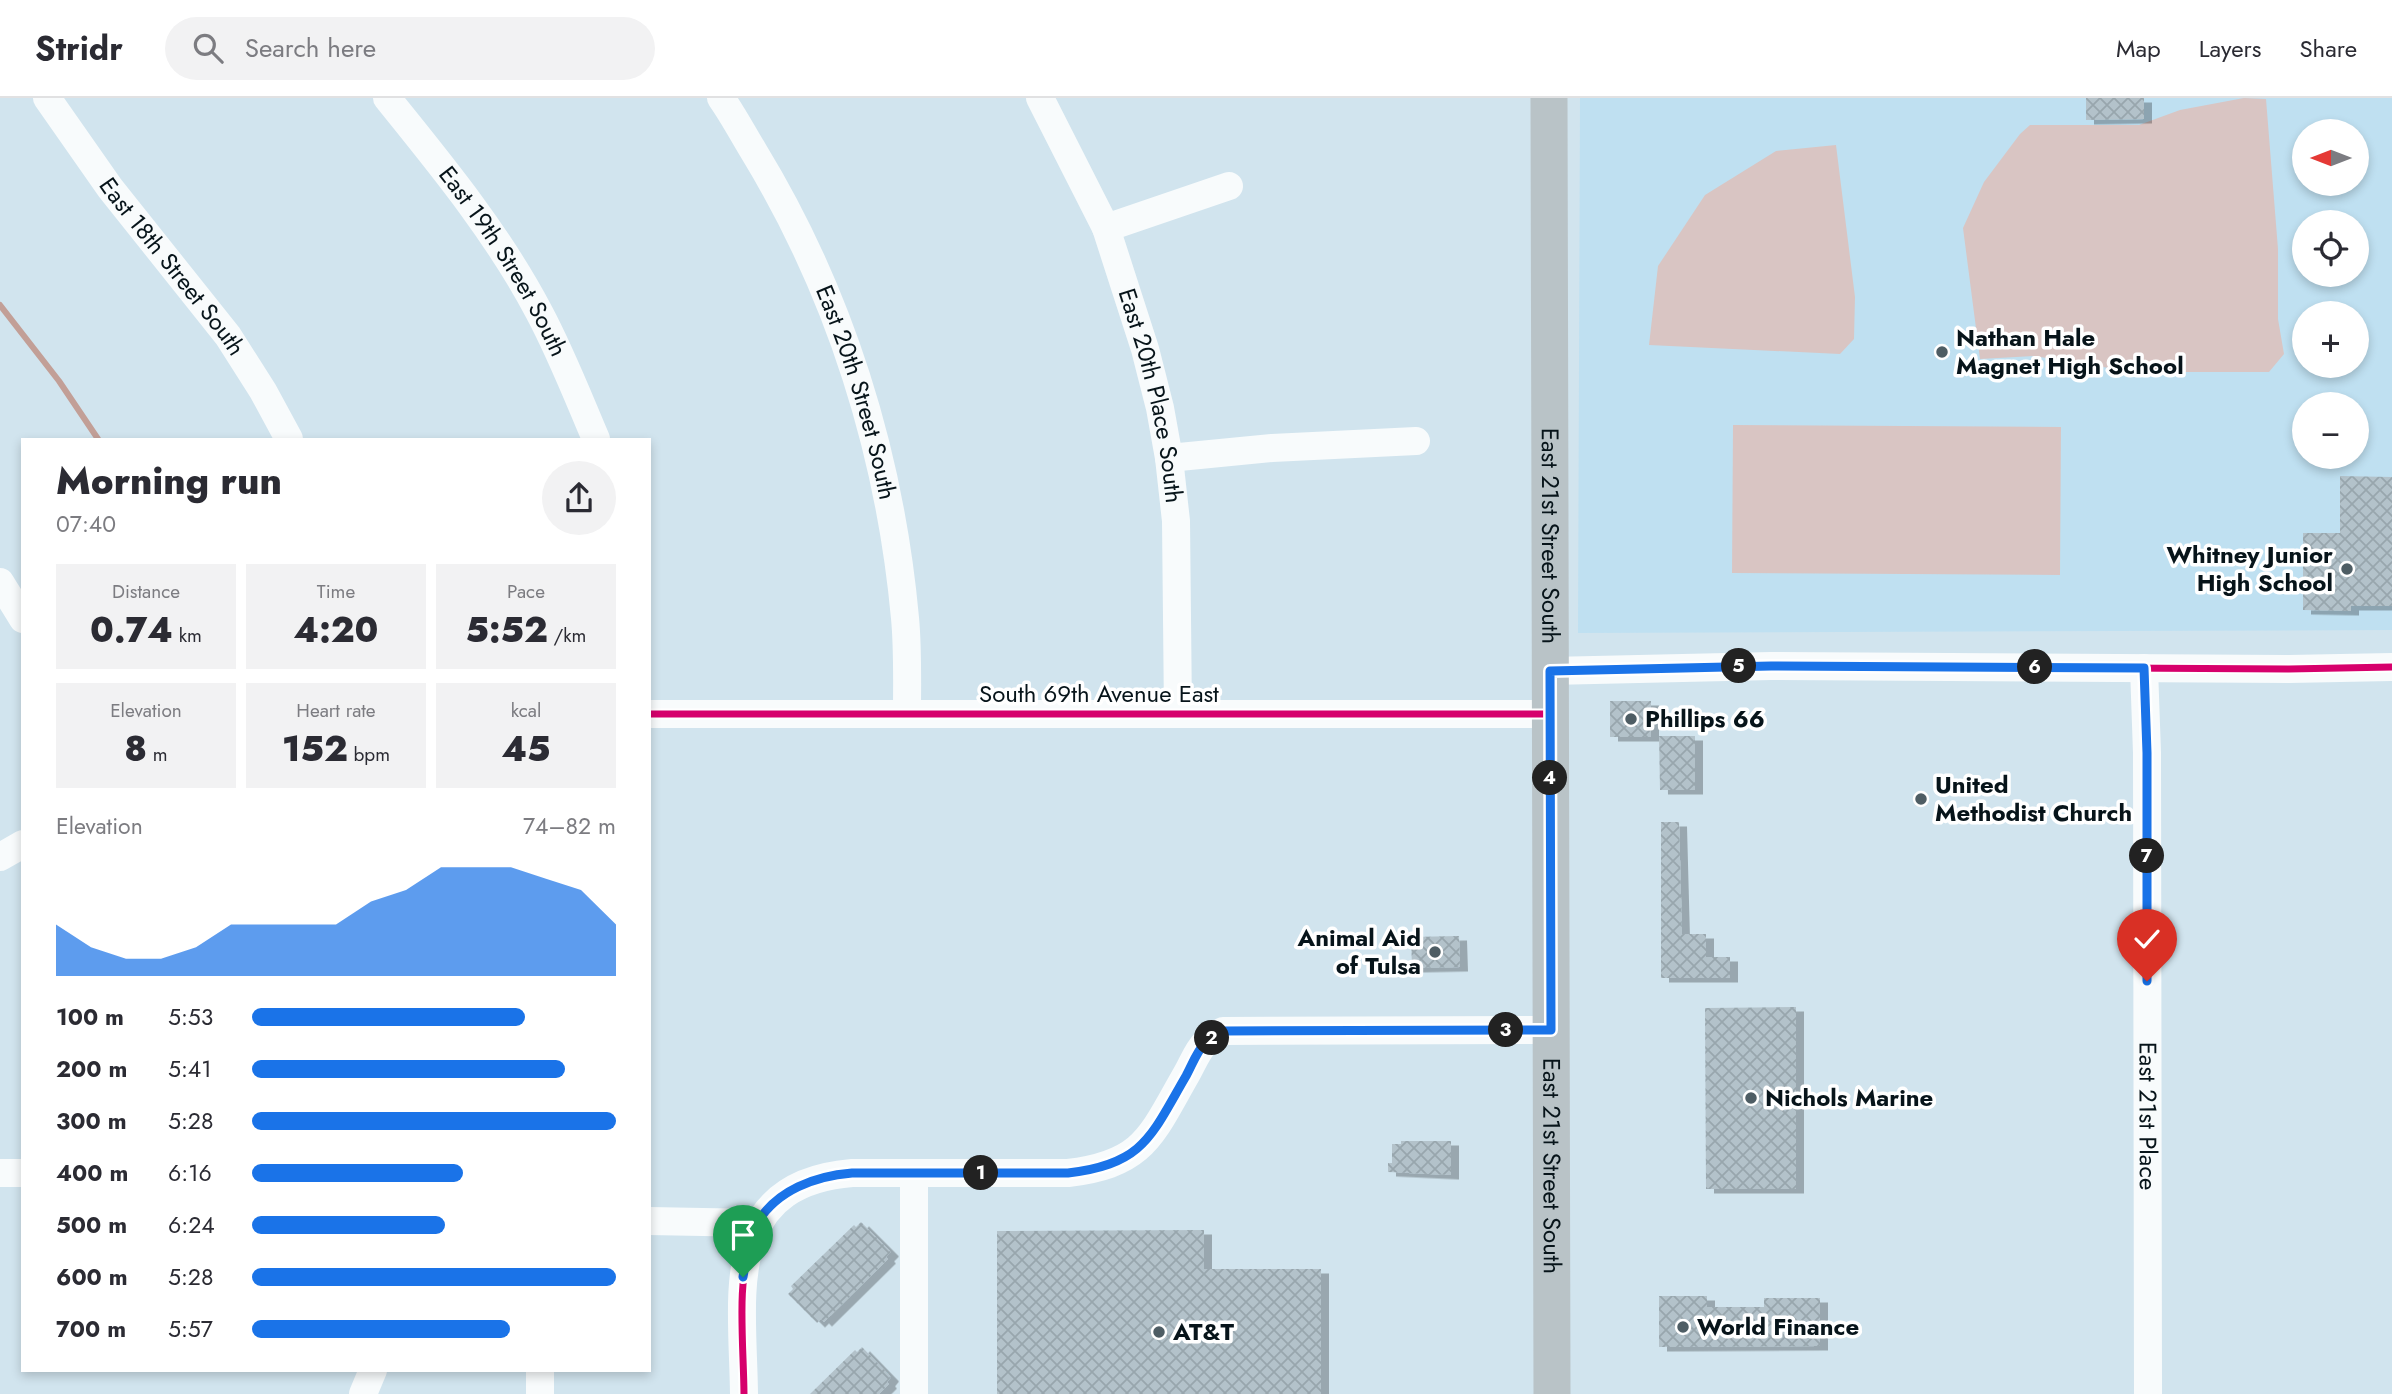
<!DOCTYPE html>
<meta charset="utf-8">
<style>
:root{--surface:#fff;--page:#f2f2f3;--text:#2b2b33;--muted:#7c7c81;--line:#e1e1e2;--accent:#1a73e8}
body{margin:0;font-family:Jost,sans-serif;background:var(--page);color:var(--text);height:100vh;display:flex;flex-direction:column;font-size:26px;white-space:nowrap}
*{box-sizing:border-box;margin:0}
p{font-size:23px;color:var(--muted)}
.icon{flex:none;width:38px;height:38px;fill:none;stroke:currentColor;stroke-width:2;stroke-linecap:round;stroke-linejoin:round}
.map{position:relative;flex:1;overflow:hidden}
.drawer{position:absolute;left:21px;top:340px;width:630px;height:934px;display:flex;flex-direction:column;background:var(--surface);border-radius:0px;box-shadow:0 4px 10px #0003}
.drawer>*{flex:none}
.needle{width:46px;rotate:270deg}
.controls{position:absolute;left:2292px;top:21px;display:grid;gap:14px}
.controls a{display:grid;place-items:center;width:77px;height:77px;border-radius:50%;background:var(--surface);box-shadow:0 4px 10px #0003;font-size:35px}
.pin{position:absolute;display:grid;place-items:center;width:60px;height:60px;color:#fff;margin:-72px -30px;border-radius:50% 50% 50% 0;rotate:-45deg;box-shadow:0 0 7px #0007}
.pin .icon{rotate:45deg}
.km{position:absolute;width:35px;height:35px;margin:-18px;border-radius:50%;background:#222;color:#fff;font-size:19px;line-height:35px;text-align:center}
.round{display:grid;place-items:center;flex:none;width:74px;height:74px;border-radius:37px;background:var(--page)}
.summary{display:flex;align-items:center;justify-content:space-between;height:119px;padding:0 35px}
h1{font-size:38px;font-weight:800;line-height:52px}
.stats{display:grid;grid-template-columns:repeat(3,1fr);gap:10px;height:119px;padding:7px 35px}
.stats div{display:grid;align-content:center;border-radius:0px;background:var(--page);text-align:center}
.stats b{font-size:35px;font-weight:800}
.stats small{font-size:19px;font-weight:400}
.stats p{font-size:19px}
.chart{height:196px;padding:14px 35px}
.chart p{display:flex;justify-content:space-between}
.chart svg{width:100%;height:126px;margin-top:7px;fill:var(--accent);opacity:.7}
ul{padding:0 35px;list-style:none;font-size:23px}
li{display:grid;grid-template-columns:112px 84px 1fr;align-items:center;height:52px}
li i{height:18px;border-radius:9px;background:var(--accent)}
header{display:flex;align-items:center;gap:42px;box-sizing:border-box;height:98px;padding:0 35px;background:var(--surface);border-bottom:2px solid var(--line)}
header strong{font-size:33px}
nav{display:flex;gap:38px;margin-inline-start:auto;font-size:24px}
.search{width:490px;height:63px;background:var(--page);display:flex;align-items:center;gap:18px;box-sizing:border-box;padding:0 24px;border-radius:38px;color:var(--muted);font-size:26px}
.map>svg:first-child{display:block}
.built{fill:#bfe0f1;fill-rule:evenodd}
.park{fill:#d9c5c3}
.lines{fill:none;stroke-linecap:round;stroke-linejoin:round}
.stream{stroke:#c29f97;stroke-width:6}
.building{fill:url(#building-cross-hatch);filter:url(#shadow)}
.minor{stroke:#f8fbfc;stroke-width:28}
.major{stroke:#b9c3c7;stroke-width:37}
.cycleway-casing{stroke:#fff;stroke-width:11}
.cycleway{stroke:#d6006c;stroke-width:7}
.route-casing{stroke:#fff;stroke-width:14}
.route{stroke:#1a73e8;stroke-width:9}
.poi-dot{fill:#4e5d64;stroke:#fff;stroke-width:2.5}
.labels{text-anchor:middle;stroke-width:7;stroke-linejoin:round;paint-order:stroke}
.street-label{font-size:24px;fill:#07141a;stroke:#fff}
.poi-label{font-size:24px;font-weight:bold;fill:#07141a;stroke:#fff;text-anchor:start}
</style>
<header>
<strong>Stridr</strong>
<div class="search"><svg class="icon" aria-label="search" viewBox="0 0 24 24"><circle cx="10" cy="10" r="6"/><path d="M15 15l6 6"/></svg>Search here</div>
<nav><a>Map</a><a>Layers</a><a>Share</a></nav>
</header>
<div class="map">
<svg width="2392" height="1296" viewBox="0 0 2392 1296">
<defs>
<pattern id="building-cross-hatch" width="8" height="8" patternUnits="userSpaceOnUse" patternTransform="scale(1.75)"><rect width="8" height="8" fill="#b3c2ca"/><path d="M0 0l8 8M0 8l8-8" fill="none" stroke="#98a6ad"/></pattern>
<filter id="shadow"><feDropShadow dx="8" dy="4.5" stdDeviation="0" flood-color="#0004"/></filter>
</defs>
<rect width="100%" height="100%" fill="#d1e4ee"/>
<path class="built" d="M1580,0H2392V532L1578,535ZM2305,33H2357V86H2305ZM2305,124H2357V177H2305ZM2305,215H2357V268H2305ZM2305,306H2357V359H2305Z"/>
<g class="park">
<path d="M2244,0L2266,1L2278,151V221L2284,256L2269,274H2134L2034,258L1980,261L1963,130L1984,84L2020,36L2030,27H2139L2180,12Z"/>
<path d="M1836,47L1855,199L1854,241L1840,256L1649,247L1658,168L1705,97L1776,53Z"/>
<path d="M1733,327L2061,329L2060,477L1732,475Z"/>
</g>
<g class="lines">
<path class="stream" d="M0,207L59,283L98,341"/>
</g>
<g class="building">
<path d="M2086,0H2144V21L2086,22Z"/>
<path d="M2340,378L2392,379V508H2351V513L2303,512V435H2340Z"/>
<rect x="1610" y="603" width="41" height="36"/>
<path d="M1659,638H1695V692H1660Z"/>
<path d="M1661,724H1679L1682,836H1706V859H1730V880H1661Z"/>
<path d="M1459,838L1460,869L1412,870L1411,839Z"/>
<path d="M1796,909V1091H1706L1705,910Z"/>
<path d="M1401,1043H1451V1077L1388,1074V1065H1392V1046H1401Z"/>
<path d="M861,1124L891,1154L886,1159L888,1161L824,1224L821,1221L817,1225L788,1196L793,1191L791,1188L854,1127L856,1129Z"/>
<path d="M1204,1132V1171H1321V1296H997V1133Z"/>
<path d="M1659,1198H1707V1209H1764V1200H1820V1248L1659,1249Z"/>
<path d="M862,1249L891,1279L887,1284L889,1286L879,1296H810L855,1252L857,1254Z"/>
</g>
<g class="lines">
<g class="minor">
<path id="s1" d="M47,0L110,90L228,238L263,293L289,341"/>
<path id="s2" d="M387,0C442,68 498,136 539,214C561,255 578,299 596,341"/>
<path id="s3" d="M721,0C733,17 743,36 754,54C840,195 890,356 905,520C908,551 907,584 907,616"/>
<path id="s4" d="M1040,0L1106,130L1145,251L1160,310L1169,360L1176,423L1178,616"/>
<path d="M1106,130L1229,88"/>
<path d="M1169,360L1272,350L1416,343"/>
<path d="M0,484L23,521"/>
<path id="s5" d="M2144,570L2147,655L2148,1296"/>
<path d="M1550,573L1771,568L2289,571L2392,569"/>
<path d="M649,616H1549"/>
<path d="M0,759L23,746"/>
<path d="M0,1075H23"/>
<path d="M914,1075V1296"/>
<path d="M649,1123L757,1125"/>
<path d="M540,1272V1296"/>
<path d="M363,1296L373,1272"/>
<path d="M744,1296C743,1199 720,1086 852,1075H1068C1144,1066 1151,1038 1186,977C1192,967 1197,953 1205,945C1210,940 1218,936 1223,933L1551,932"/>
</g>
<path class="major" id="s6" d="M1549,0L1552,1296"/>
<defs>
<g id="cycleway">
<path d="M1550,573L1771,568L2289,571L2392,569"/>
<path d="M649,616H1549"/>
<path d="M744,1296C743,1199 720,1086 852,1075H1068C1144,1066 1151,1038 1186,977C1192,967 1197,953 1205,945C1210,940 1218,936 1223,933L1551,932"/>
</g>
</defs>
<use href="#cycleway" class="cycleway-casing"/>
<use href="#cycleway" class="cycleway"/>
</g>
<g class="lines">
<defs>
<path id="route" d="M743,1179C746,1162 748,1141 757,1125C777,1092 815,1078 852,1075H1068C1144,1066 1151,1038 1186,978C1192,967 1197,953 1205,945C1210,940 1218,936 1223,933L1551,932L1550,573L1771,568L2144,570L2147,655V883"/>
</defs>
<use href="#route" class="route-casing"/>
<use href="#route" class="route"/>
</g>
<g class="poi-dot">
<circle cx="1942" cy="254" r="7"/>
<circle cx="2347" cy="471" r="7"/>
<circle cx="1631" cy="621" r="7"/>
<circle cx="1921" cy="701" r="7"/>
<circle cx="1435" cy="854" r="7"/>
<circle cx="1751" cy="1000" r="7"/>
<circle cx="1683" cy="1229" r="7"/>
<circle cx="1159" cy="1234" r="7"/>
</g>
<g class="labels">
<g class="street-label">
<text dy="8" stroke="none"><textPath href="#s2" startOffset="201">East 19th Street South</textPath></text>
<text dy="8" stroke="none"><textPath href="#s1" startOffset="210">East 18th Street South</textPath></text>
<text dy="8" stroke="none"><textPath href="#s3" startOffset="326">East 20th Street South</textPath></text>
<text dy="8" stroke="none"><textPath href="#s4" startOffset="320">East 20th Place South</textPath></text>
<text dy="8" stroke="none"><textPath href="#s6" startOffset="438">East 21st Street South</textPath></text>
<text x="1099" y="604">South 69th Avenue East</text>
<text dy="8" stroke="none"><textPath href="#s5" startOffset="448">East 21st Place</textPath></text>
<text dy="8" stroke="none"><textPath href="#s6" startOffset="1068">East 21st Street South</textPath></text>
</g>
<g class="poi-label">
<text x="1956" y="248">Nathan Hale<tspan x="1956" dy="28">Magnet High School</tspan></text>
<text x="2333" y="465" text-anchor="end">Whitney Junior<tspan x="2333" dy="28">High School</tspan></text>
<text x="1645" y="629">Phillips 66</text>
<text x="1935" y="695">United<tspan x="1935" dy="28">Methodist Church</tspan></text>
<text x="1421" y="848" text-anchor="end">Animal Aid<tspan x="1421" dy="28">of Tulsa</tspan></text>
<text x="1765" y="1008">Nichols Marine</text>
<text x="1697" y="1237">World Finance</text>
<text x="1173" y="1242">AT&amp;T</text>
</g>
</g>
</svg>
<div class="controls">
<a><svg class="needle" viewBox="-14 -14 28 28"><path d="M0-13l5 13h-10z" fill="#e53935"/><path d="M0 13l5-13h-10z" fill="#7c7c81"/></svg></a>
<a><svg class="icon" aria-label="locate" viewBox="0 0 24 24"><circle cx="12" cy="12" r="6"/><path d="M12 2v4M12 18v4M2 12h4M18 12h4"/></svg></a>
<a>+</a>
<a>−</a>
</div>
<div class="pin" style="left:743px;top:1179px;background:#1e9e55"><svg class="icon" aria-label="arrive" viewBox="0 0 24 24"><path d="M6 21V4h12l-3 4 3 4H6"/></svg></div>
<div class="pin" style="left:2147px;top:883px;background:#d93025"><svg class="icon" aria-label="check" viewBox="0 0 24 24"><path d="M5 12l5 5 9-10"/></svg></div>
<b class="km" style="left:981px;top:1075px">1</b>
<b class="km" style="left:1212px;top:940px">2</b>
<b class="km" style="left:1506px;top:932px">3</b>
<b class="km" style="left:1550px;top:680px">4</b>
<b class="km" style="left:1739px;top:568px">5</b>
<b class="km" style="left:2035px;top:569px">6</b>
<b class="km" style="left:2147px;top:758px">7</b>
<section class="drawer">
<div class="summary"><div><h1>Morning run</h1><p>07:40</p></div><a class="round"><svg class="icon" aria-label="share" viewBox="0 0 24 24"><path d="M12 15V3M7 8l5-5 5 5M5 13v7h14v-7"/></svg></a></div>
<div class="stats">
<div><p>Distance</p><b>0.74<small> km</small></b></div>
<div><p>Time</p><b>4:20</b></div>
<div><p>Pace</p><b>5:52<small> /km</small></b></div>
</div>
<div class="stats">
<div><p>Elevation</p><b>8<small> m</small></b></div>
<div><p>Heart rate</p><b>152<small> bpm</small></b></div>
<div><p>kcal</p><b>45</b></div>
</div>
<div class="chart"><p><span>Elevation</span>74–82 m</p>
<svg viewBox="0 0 160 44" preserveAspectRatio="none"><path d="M0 44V26L10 34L20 38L30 38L40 34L50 26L60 26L70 26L80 26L90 18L100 14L110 6L120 6L130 6L140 10L150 14L160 26V44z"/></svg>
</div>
<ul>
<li><b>100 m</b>5:53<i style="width:75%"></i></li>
<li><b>200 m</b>5:41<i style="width:86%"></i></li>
<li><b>300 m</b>5:28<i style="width:100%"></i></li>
<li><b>400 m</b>6:16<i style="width:58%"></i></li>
<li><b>500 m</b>6:24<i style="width:53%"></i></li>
<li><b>600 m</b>5:28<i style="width:100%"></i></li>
<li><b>700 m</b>5:57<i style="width:71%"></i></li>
</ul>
</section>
</div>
